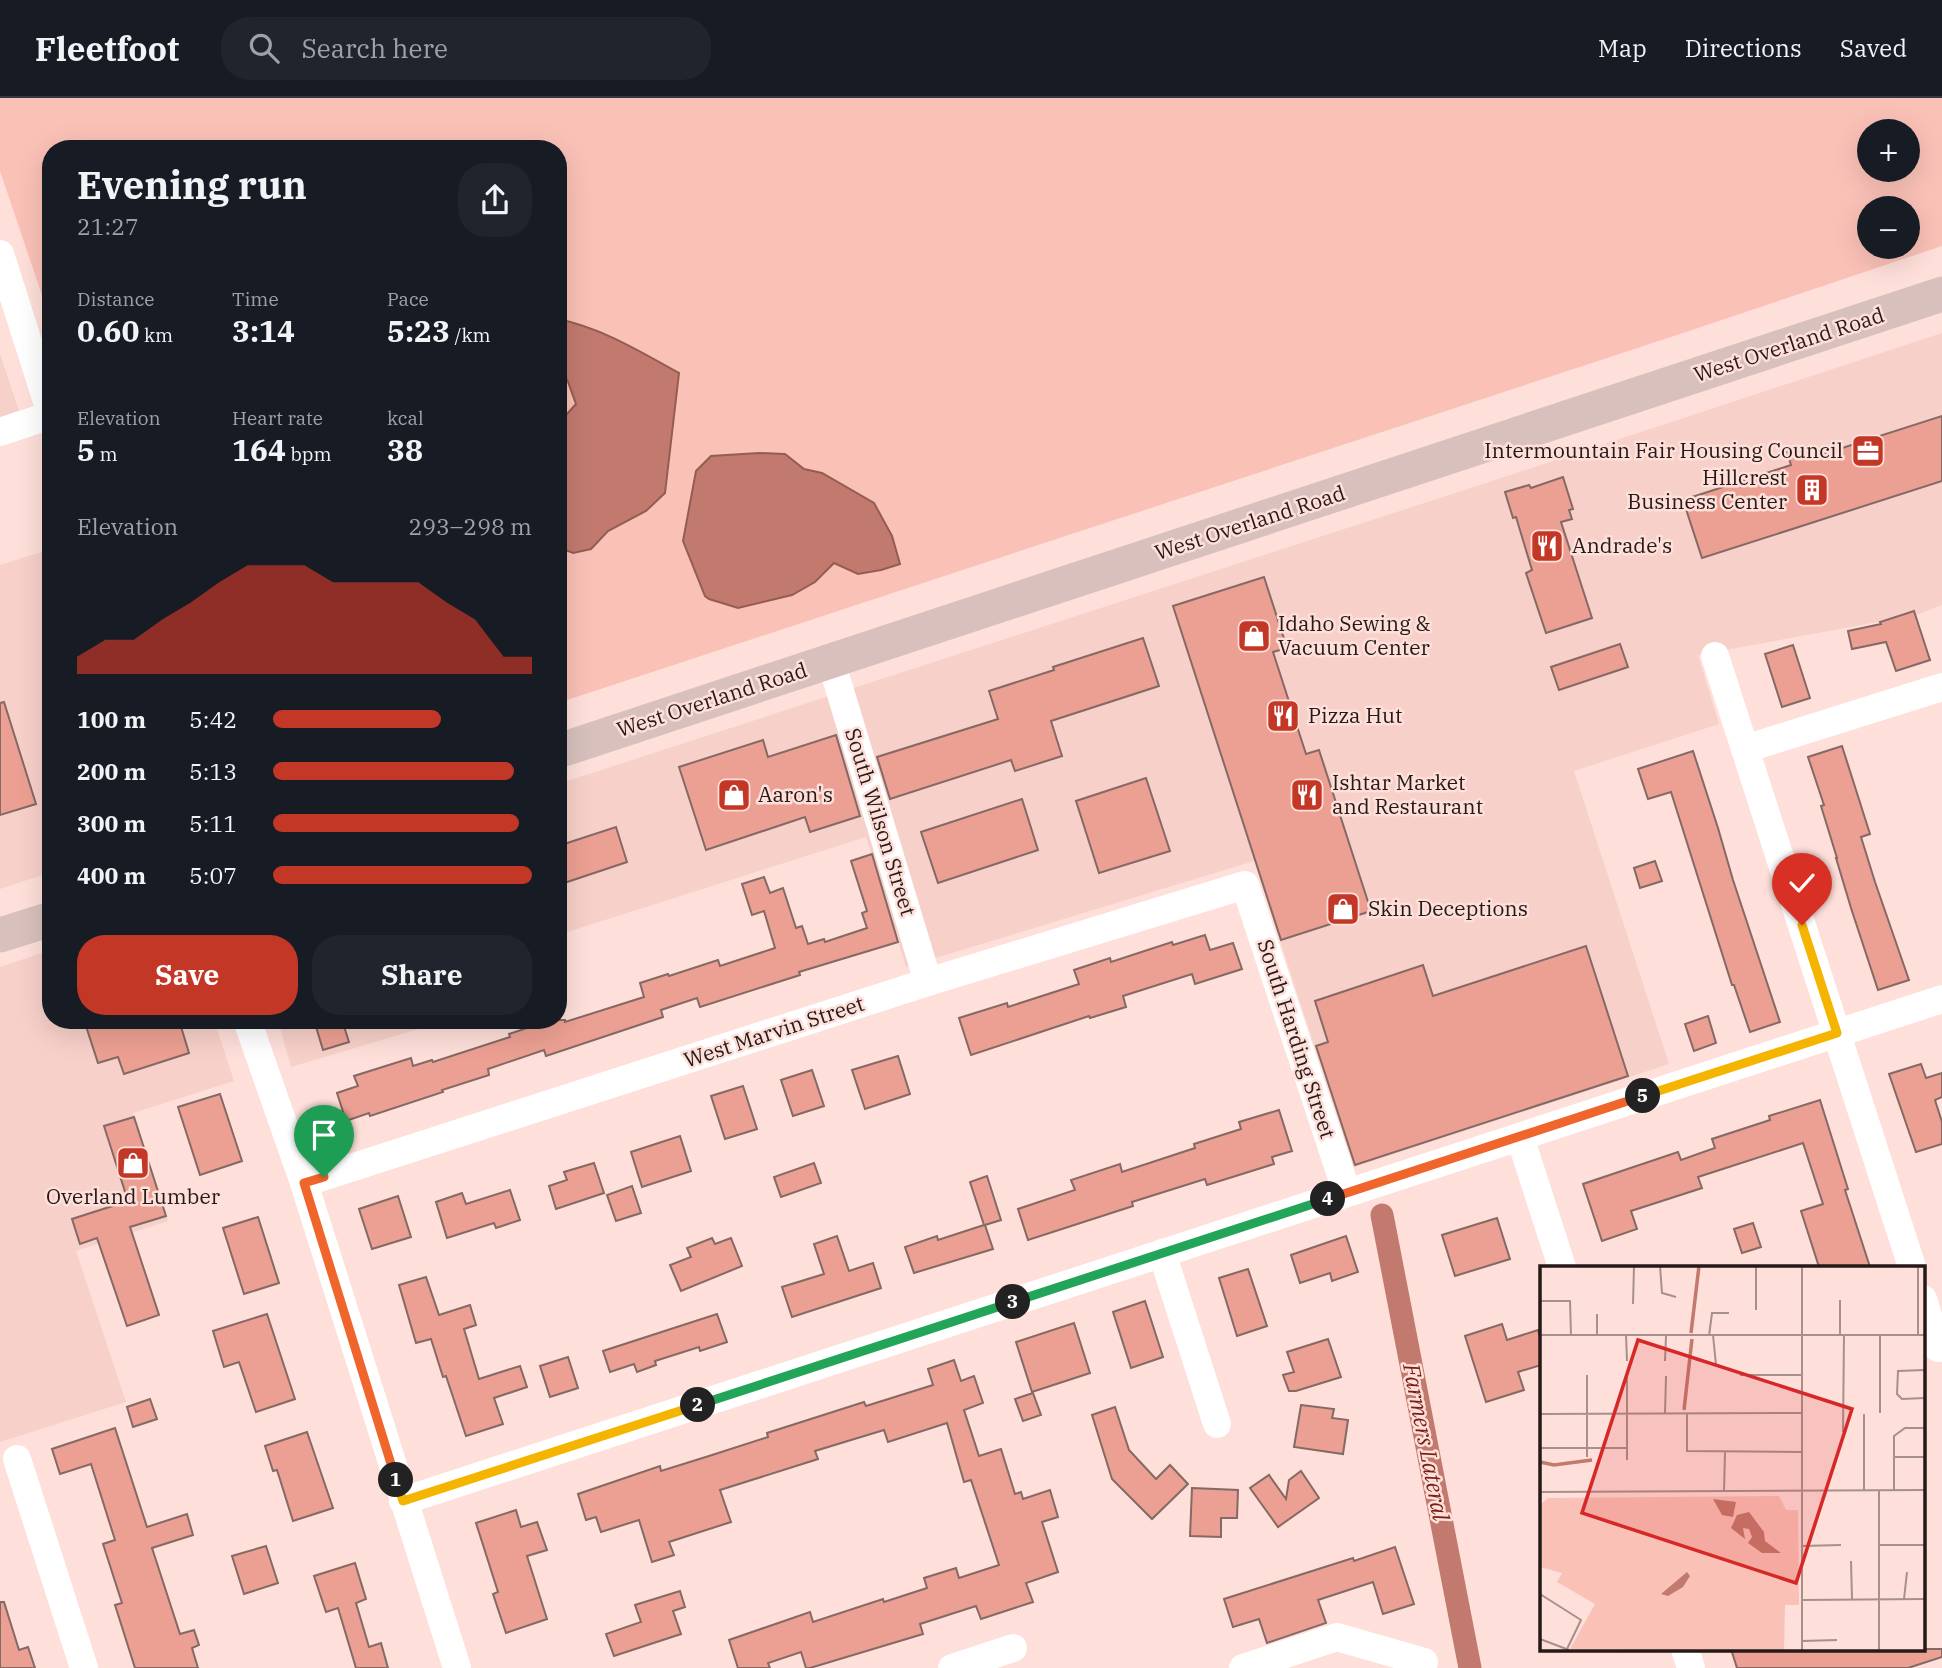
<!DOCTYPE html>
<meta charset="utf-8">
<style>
:root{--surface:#171b24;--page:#20242c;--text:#f1f3f6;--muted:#9ea1a6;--line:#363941;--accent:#c33727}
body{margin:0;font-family:"IBM Plex Serif",serif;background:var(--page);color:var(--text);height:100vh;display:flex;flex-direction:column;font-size:26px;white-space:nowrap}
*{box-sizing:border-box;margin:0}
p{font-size:23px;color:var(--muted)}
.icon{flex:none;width:38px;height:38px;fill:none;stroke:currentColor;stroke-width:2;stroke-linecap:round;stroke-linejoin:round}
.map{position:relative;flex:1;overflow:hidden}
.side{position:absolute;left:42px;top:42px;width:525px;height:889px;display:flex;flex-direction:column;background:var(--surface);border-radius:28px;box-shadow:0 7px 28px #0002}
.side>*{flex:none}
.buttons{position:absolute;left:1857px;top:21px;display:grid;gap:14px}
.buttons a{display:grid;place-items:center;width:63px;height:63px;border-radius:50%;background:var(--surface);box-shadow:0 7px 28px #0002;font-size:35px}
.pin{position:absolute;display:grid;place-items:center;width:60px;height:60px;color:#fff;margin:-72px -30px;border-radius:50% 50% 50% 0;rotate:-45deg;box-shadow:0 0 7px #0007}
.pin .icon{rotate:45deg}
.km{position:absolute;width:35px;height:35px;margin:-18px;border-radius:50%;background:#222;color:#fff;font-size:19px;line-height:35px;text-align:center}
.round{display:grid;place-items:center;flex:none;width:74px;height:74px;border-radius:28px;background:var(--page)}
.summary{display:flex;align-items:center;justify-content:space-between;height:119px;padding:0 35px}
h1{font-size:38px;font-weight:700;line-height:52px}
.metrics{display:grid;grid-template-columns:repeat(3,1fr);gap:10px;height:119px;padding:7px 35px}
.metrics div{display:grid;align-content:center}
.metrics b{font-size:30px;font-weight:700}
.metrics small{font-size:19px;font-weight:400}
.metrics p{font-size:19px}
.chart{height:196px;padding:14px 35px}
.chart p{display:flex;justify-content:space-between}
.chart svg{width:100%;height:126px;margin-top:7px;fill:var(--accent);opacity:.7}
.button{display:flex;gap:14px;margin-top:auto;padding:14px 35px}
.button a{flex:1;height:80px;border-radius:28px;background:var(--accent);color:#fff;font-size:28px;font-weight:700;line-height:80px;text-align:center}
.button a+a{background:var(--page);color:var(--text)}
ul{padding:0 35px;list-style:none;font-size:23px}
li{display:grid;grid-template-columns:112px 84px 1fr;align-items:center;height:52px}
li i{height:18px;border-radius:9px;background:var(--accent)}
header{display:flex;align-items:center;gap:42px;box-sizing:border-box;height:98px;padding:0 35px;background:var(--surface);border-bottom:2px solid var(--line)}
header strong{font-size:33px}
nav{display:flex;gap:38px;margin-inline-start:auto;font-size:24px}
.search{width:490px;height:63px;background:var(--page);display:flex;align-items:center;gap:18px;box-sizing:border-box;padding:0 24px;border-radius:28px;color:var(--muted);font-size:26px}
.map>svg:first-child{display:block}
.built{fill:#f7d0c9}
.green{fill:#fac1b7;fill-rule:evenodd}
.water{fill:#c27a6e;stroke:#935d54;stroke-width:2}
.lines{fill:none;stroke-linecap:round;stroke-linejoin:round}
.canal{stroke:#c27a6e;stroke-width:23}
.building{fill:#eca093;stroke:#846964;stroke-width:2}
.minor{stroke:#fff;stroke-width:28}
.major{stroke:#d8c1bd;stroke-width:35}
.split-1-casing{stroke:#fff;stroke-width:14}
.split-2-casing{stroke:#fff;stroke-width:14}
.split-3-casing{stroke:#fff;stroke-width:14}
.split-4-casing{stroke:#fff;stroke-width:14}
.split-5-casing{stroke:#fff;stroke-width:14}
.split-6-casing{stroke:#fff;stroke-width:14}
.split-1{stroke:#f0652b;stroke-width:9}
.split-2{stroke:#f5b400;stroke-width:9}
.split-3{stroke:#22a559;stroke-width:9}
.split-4{stroke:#22a559;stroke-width:9}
.split-5{stroke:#f0652b;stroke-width:9}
.split-6{stroke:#f5b400;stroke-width:9}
.labels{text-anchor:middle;stroke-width:5;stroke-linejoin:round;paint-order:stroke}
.street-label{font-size:21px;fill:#251a18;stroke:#fedfd9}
.poi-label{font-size:21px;fill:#251a18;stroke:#fedfd9;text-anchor:start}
.water-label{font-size:23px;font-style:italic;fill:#751e14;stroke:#fedfd9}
.inset-river{fill:none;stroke:#c27a6e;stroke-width:3.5}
.inset-road{fill:none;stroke:#a7908c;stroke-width:2}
.view{fill:#d62828;fill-opacity:0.15;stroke:#d62828;stroke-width:3.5}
.inset-edge{fill:none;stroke:#251a18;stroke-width:3.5}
</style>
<header>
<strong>Fleetfoot</strong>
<div class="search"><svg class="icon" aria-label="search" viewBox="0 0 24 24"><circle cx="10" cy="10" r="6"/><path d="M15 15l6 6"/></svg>Search here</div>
<nav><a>Map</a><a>Directions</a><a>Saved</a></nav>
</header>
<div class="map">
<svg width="1942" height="1570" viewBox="0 0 1942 1570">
<rect width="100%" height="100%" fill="#fedfd9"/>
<g class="built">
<path d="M1942,235V507L1916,517L1698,557L1719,626L1574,673L1669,966L1354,1069L1254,763L906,869L866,739L558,837V686L1480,387Z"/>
<path d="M0,256L19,313L0,319Z"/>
<path d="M51,451V774L0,791V467Z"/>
<path d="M51,852V922H214L234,983L133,1015L168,1123L76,1153L126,1304L0,1344V869Z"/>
<path d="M278,922H420L422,930L291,969Z"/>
</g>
<path class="green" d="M0,0H1942V148L1683,235L558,605V51H51V224L0,73ZM1869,33H1908V72H1869ZM1869,110H1908V149H1869Z"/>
<g class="water">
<path d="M558,221C602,230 641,254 679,275L665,395L646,413L608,433L591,451L573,455L558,449V318L566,317L576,306L568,284L558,265Z"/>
<path d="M759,355L785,356L804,371L822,375L874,405L892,438L900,466L881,472L858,476L834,465L815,484L792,497L738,510L709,501L705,498L683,443L696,373L711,358Z"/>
</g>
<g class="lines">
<path class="canal" d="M1382,1117L1470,1570"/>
</g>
<g class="building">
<path d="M1942,318V383L1702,460L1683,402L1791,367L1787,354L1807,348L1811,360Z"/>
<path d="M1563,379L1573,411L1569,412L1572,421L1561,424L1592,520L1546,535L1526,475L1532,472L1516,419L1513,420L1505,394L1529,387L1531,390Z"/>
<path d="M1264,479L1287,550L1273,554L1306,656L1319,652L1371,813L1281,842L1173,508Z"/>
<path d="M1914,513L1930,562L1896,573L1886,544L1852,551L1848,533L1881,526L1880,524Z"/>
<path d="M1143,540L1159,588L1051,623L1062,658L1015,673L1011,662L890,701L877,659L998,621L989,593L1054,572L1053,569Z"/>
<path d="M1620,546L1628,569L1559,592L1551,569Z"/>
<path d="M1793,547L1810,600L1782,609L1765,556Z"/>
<path d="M4,604L36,706L0,717V605Z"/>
<path d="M836,637L860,718L810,734L805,719L706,752L679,669L763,642L768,659Z"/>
<path d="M1842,648L1870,736L1861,739L1875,784L1909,882L1878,892L1851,810L1836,760H1837L1821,708L1824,707L1808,659Z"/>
<path d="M1693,653L1718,730L1733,782L1780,924L1750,934L1734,887H1732L1671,694L1648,701L1638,671Z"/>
<path d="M1146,680L1170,753L1099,775L1076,703Z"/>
<path d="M1022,701L1038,752L938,785L921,734Z"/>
<path d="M616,729L627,764L558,787V748Z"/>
<path d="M872,756L898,844L799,874L800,877L700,909L697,900L661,912L663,919L546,958L544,952L488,971L489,977L442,992L443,994L370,1018L369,1015L346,1023L337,995L358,988L354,978L411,960L413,968L432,962L433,964L510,939L509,936L536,927L535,922H565V924L644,899L640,885L668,876L669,878L718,862L720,868L775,850L764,813L752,817L742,786L764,779L770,795L783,790L796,830L802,828L808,846L824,841L825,844L867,830L862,815L867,813L851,763Z"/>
<path d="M1655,763L1662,783L1640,790L1634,770Z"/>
<path d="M1205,837L1210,852L1233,845L1242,871L1195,886L1192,876L1123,898L1126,909L1090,920L1089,918L971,957L959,920L1007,905L1008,909L1079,886L1074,872L1110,860L1111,864L1172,844L1173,847Z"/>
<path d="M1586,848L1628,978L1355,1067L1316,948L1328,944L1315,903L1423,867L1433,898Z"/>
<path d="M1708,918L1716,945L1694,953L1685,926Z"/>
<path d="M84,922H179L189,955L124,976L118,959L98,965Z"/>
<path d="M314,922H342L349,944L323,952Z"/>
<path d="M898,958L910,996L865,1011L852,972Z"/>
<path d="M1921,966L1926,980L1942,975V999L1935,1002L1942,1024V1046L1916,1054L1889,976Z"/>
<path d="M812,972L824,1008L793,1018L781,982Z"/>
<path d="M743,988L757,1031L725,1041L711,998Z"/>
<path d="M220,996L242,1063L200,1077L178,1009Z"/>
<path d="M1820,1002L1848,1091L1845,1092L1870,1169H1819L1801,1113L1823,1106L1803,1045L1698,1079L1702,1090L1631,1113L1637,1131L1602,1143L1583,1086L1678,1054L1681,1062L1715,1050L1712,1041L1770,1022L1769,1018Z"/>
<path d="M1279,1012L1292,1053L1272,1059L1274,1066L1207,1087L1205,1081L1132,1104L1133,1108L1028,1142L1018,1111L1075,1092L1071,1082L1120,1066L1122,1074L1195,1050L1194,1046L1241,1031L1239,1024Z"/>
<path d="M134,1019L166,1118L130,1129L159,1217L127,1228L97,1140L80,1146L72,1121L128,1103L104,1028Z"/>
<path d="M680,1038L691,1073L642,1089L631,1054Z"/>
<path d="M594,1065L604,1095L556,1111L549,1088L567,1082L564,1074Z"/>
<path d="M814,1065L821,1085L781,1099L774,1079Z"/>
<path d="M987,1078L1001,1122L985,1127L993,1151L914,1175L905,1149L937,1138L938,1142L984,1127L970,1084Z"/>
<path d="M632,1088L641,1115L616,1123L607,1097Z"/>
<path d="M510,1092L520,1122L496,1130L494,1125L447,1140L436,1104L462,1095L466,1106Z"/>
<path d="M398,1098L411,1139L372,1151L359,1111Z"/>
<path d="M258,1119L279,1185L244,1196L223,1130Z"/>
<path d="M1497,1120L1510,1161L1455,1178L1442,1137Z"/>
<path d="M1753,1125L1761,1149L1742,1155L1734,1131Z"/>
<path d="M837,1138L849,1173L873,1165L881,1190L792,1219L782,1189L824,1176L814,1146Z"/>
<path d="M1346,1138L1358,1174L1332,1183L1330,1175L1300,1185L1291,1157Z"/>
<path d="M712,1140L715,1146L731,1140L742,1168L681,1193L670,1167L691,1159L687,1150Z"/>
<path d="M1248,1171L1267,1228L1237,1238L1219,1180Z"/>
<path d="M426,1179L439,1217L470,1207L476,1227L464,1231L479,1281L520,1268L527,1289L494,1300L503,1326L466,1338L446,1278L443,1279L431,1241L416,1245L399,1187Z"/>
<path d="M1145,1203L1163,1259L1131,1270L1113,1214Z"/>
<path d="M267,1216L295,1301L256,1314L239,1264L224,1269L213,1233Z"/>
<path d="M717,1216L727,1244L700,1253L699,1249L655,1263L656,1267L637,1274L634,1266L610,1274L603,1253Z"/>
<path d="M1074,1225L1090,1275L1032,1294L1016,1244Z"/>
<path d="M1502,1226L1507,1242L1538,1232L1541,1243V1267L1518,1274L1524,1292L1486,1304L1465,1238Z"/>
<path d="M1328,1241L1341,1279L1296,1293H1289L1283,1277L1294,1274L1287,1254Z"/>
<path d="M568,1259L578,1290L550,1299L540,1268Z"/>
<path d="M954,1262L961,1283L974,1278L983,1305L964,1312L979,1358L1001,1351L1015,1396L1021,1394L1023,1401L1050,1392L1058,1419L1042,1424L1058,1474L1026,1485L1033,1504L981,1521L976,1508L920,1526L923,1536L810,1570H806L801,1554L768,1565L770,1570H738L729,1542L810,1514L813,1524L883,1501L884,1504L927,1490L924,1480L956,1470L959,1480L999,1467L971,1382L964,1384L947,1325L888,1344L884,1332L815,1353L818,1361L720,1392L731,1424L669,1444L674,1457L652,1464L639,1422L601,1434L596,1419L586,1422L578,1396L660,1368L661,1373L709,1358L768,1339L767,1335L864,1304L866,1308L933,1287L928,1271Z"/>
<path d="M1033,1295L1041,1317L1023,1323L1015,1301Z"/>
<path d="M150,1301L157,1321L133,1329L127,1309Z"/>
<path d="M1301,1307L1334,1311L1332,1320L1348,1322L1343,1356L1294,1349Z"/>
<path d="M1115,1309L1129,1352L1156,1381L1170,1367L1188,1386L1152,1421L1112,1381L1092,1317Z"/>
<path d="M115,1330L147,1429L187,1416L193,1437L152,1450L180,1536L194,1532L199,1547L192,1550L198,1570H135L115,1507L122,1505L103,1446L115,1442L91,1366L60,1376L52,1351Z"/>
<path d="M307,1334L333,1410L293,1423L277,1372L273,1373L265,1348Z"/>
<path d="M1301,1373L1319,1400L1278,1429L1250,1390L1269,1377L1286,1401L1289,1382Z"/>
<path d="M1192,1390L1238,1392L1237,1420H1221V1439L1190,1438Z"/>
<path d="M516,1412L521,1429L537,1424L547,1452L527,1458L547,1521L506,1535L493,1496L498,1494L476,1425Z"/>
<path d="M266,1448L278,1485L244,1496L232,1458Z"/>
<path d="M1395,1449L1414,1506L1383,1516L1373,1484L1318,1502L1326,1525L1267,1545L1259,1521L1233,1529L1224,1501L1353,1460L1354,1463Z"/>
<path d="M355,1465L366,1501L356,1505L369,1549L381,1545L388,1570H356L338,1510L326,1514L314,1478Z"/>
<path d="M680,1493L685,1509L673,1513L681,1536L614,1558L606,1536L641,1524L635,1507Z"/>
<path d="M0,1504H4L19,1552L28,1549L35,1570H0Z"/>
<path d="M1731,1551H1942V1559L1908,1570H1737Z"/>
</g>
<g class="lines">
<g class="minor">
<path d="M0,156L51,316"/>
<path d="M0,334L51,317"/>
<path d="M1715,558L1912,1169"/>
<path d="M831,563L928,884"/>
<path d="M1745,651L1942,589"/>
<path d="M247,922L304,1085L457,1570"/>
<path d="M1520,1039L1562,1169"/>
<path d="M304,1085L928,884L1245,787L1347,1095"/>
<path d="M1162,1155L1217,1326"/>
<path d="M1923,1201L1938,1250"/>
<path d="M17,1361L84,1570"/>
<path d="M403,1403L1942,901"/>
<path d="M1685,1551L1691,1570"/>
<path d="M952,1570L1013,1550"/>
<path d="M1243,1570L1337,1539L1424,1564"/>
</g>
<g class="major">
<path d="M558,653L1942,196"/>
<path d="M0,837L51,821"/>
</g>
</g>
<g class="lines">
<defs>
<path id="split-1" d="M324,1079L304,1085L396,1382"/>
<path id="split-2" d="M396,1382L403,1403L698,1307"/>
<path id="split-3" d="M698,1307L1013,1204"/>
<path id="split-4" d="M1013,1204L1328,1101"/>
<path id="split-5" d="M1328,1101L1643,998"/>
<path id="split-6" d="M1643,998L1837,935L1802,827"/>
</defs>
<use href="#split-1" class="split-1-casing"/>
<use href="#split-2" class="split-2-casing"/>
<use href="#split-3" class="split-3-casing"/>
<use href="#split-4" class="split-4-casing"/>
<use href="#split-5" class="split-5-casing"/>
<use href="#split-6" class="split-6-casing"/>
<use href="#split-1" class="split-1"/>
<use href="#split-2" class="split-2"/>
<use href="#split-3" class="split-3"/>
<use href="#split-4" class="split-4"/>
<use href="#split-5" class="split-5"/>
<use href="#split-6" class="split-6"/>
</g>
<defs>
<symbol id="office-square" viewBox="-11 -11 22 22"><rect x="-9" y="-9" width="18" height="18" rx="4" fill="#c33727" stroke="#fedfd9"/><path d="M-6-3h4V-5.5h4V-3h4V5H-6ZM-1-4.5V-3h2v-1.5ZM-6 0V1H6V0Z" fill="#fff"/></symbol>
<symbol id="building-square" viewBox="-11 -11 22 22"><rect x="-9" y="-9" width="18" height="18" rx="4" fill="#c33727" stroke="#fedfd9"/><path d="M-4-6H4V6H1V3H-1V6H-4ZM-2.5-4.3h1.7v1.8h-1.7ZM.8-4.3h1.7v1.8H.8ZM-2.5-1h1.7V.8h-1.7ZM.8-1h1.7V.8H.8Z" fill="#fff"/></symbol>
<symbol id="restaurant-square" viewBox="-11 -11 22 22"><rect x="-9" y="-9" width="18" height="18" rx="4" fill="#c33727" stroke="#fedfd9"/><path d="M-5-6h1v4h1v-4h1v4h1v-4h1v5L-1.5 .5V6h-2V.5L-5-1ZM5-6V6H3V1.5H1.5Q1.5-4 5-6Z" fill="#fff"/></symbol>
<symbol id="shop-square" viewBox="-11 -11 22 22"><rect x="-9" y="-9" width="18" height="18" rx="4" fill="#c33727" stroke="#fedfd9"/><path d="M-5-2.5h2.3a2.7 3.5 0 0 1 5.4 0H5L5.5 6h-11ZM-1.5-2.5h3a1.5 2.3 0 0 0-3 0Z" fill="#fff"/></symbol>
</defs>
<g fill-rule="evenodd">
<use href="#office-square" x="1849" y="334" width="38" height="38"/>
<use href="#building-square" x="1793" y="373" width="38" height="38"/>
<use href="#restaurant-square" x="1528" y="429" width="38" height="38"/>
<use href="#shop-square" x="1235" y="519" width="38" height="38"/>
<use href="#restaurant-square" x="1264" y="599" width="38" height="38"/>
<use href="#shop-square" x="715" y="678" width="38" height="38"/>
<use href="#restaurant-square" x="1288" y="678" width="38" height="38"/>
<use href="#shop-square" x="1324" y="792" width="38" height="38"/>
<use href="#shop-square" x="114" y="1046" width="38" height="38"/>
</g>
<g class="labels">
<g class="street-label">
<text transform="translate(1789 247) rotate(-18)" y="7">West Overland Road</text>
<text transform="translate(1250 425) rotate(-18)" y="7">West Overland Road</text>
<text transform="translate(712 602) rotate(-18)" y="7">West Overland Road</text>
<text transform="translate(880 724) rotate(73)" y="7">South Wilson Street</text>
<text transform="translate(774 934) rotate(-18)" y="7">West Marvin Street</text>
<text transform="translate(1296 941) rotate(72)" y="7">South Harding Street</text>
</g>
<g class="poi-label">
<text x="1843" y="360" text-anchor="end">Intermountain Fair Housing Council</text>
<text x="1787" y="387" text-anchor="end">Hillcrest<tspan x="1787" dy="24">Business Center</tspan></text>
<text x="1572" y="455">Andrade's</text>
<text x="1278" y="533">Idaho Sewing &amp;<tspan x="1278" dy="24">Vacuum Center</tspan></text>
<text x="1308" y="625">Pizza Hut</text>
<text x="1332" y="692">Ishtar Market<tspan x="1332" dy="24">and Restaurant</tspan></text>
<text x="758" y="704">Aaron's</text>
<text x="1368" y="818">Skin Deceptions</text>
<text x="133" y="1106" text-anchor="middle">Overland Lumber</text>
</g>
<g class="water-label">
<text transform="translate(1426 1344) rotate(79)" y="8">Farmers Lateral</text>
</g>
</g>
<g transform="translate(1540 1168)">
<rect width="385" height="385" fill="#fedfd9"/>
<path d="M239,230L246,244H258L259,339H245L244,385L30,383L55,338L17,316L22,307L0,301V239L8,232Z" fill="#fac1b7"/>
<path d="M173,233L196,236L193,251L182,249ZM209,246L224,266L225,275L241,287H222L208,277L212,271L209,263L203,262L205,273L191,262L197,249ZM147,306L150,310L143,321L128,330L121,328Z" fill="#c27a6e"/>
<path class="inset-river" d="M151,67L159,0M144,144L152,73M0,196L14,199L52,194"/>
<path class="inset-road" d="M120,0L122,27L136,31M216,0V44M0,35H30L31,69M93,38L94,0M0,69H385M57,69V48M86,69L87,95M300,69V34M378,69V0M169,70L172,47H189M340,70V147M155,93L176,99L173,69M125,95L126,70M385,104L358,105L357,128L362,133L385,132M200,109H262M147,147V185L261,186M0,148L262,147M125,148L126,110M303,166L304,69M0,182H87M47,191V109M354,191H385M87,194V109M324,224V148M354,224V170L365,162H385M184,225L185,186M0,226L385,224M339,279H385M262,280L301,279M311,295L312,333M0,328L41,354L27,383M364,333L367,306M262,334L385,333M0,373L29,384M262,375L297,374M262,385V0M339,385V224"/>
<path class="view" d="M98,74L312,143L256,317L42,247Z"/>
<rect width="385" height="385" class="inset-edge"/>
</g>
</svg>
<div class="buttons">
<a>+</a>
<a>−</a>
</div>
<div class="pin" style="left:324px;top:1079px;background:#1e9e55"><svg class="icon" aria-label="arrive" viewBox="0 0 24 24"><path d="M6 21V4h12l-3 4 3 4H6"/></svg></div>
<div class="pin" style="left:1802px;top:827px;background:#d93025"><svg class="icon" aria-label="check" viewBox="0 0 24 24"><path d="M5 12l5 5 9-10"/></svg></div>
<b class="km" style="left:396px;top:1382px">1</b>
<b class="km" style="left:698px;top:1307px">2</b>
<b class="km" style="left:1013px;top:1204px">3</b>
<b class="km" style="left:1328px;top:1101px">4</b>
<b class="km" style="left:1643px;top:998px">5</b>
<section class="side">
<div class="summary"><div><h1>Evening run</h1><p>21:27</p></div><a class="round"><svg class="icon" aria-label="share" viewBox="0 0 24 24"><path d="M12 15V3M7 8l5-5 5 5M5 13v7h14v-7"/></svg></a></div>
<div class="metrics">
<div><p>Distance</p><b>0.60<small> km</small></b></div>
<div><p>Time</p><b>3:14</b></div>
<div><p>Pace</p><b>5:23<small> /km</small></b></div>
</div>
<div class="metrics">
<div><p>Elevation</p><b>5<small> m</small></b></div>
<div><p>Heart rate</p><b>164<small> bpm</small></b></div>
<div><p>kcal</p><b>38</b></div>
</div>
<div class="chart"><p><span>Elevation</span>293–298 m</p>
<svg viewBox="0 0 160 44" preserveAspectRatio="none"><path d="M0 44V38L10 32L20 32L30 25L40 19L50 12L60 6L70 6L80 6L90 12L100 12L110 12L120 12L130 19L140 25L150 38L160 38V44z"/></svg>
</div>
<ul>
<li><b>100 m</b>5:42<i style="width:65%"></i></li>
<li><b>200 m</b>5:13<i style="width:93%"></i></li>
<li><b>300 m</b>5:11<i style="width:95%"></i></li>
<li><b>400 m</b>5:07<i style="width:100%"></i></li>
</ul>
<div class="button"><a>Save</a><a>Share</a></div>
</section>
</div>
